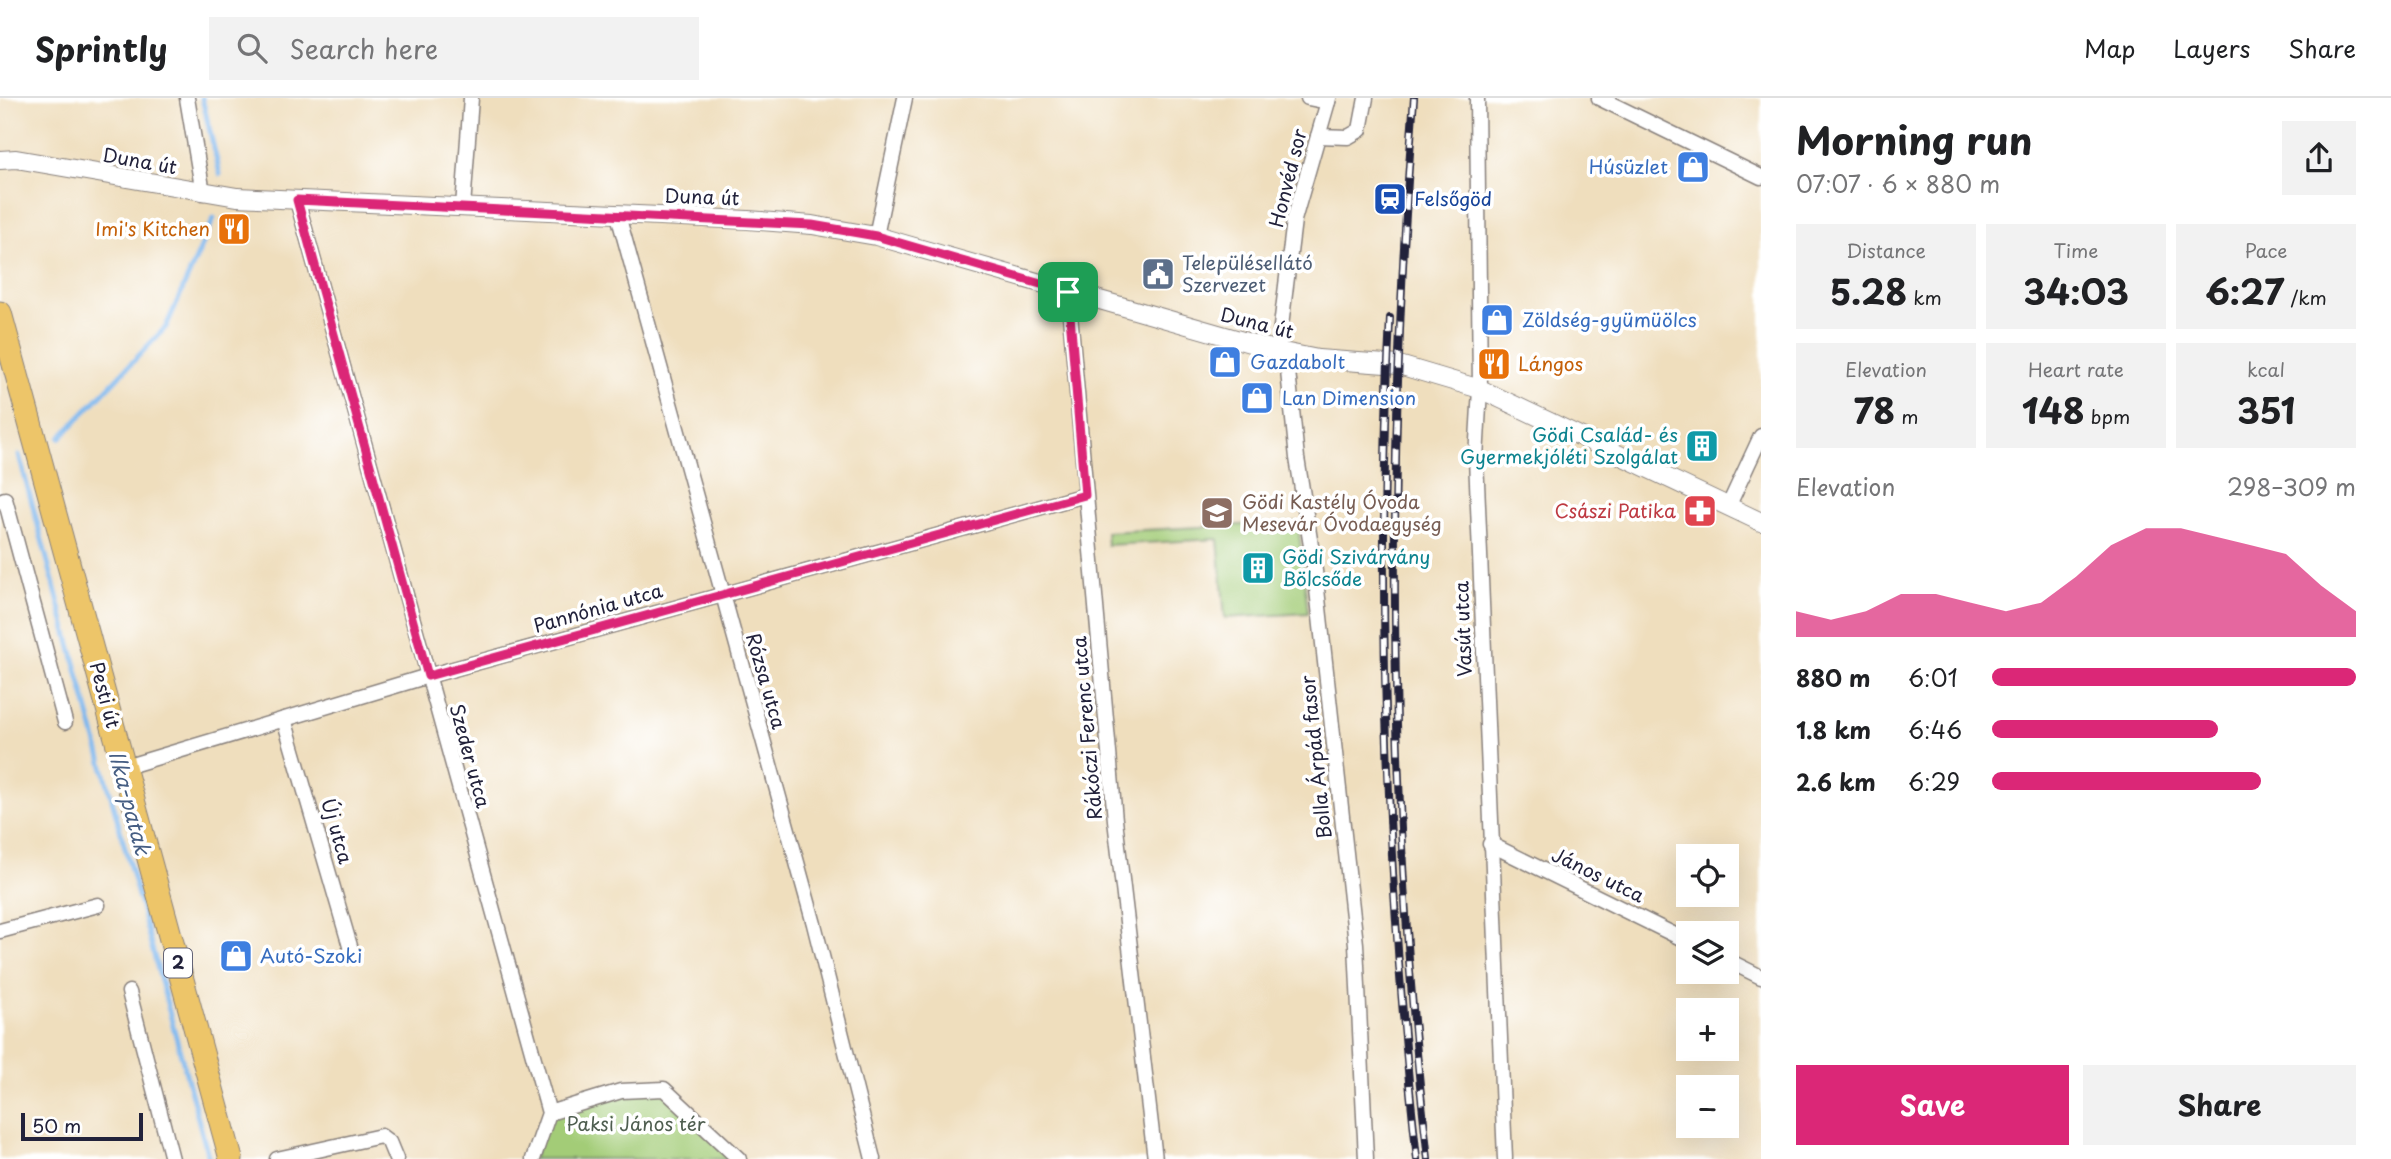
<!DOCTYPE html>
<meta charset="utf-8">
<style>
:root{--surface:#fff;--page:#f2f2f2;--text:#202124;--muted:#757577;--line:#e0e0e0;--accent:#db2777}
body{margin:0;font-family:"Playpen Sans",sans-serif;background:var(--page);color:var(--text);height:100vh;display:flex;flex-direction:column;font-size:26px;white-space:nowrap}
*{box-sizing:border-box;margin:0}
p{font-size:23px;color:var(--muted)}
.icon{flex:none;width:38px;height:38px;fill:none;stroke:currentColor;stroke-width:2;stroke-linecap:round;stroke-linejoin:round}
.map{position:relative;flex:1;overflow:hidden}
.panel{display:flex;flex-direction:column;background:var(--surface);width:630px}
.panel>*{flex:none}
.fabs{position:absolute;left:1676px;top:746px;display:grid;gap:14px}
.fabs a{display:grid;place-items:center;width:63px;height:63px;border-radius:0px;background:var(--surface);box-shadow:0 7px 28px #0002;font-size:35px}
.scale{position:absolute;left:21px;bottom:18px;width:122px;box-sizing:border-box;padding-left:7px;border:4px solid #22223b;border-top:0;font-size:19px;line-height:24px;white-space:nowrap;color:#22223b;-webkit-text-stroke:5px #fff;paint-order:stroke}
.pin{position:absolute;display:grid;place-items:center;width:60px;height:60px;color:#fff;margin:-30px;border-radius:14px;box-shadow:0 4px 10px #0006}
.round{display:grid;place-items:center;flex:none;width:74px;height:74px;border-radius:0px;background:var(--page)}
.head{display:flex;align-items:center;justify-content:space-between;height:119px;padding:0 35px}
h1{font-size:38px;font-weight:700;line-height:52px}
.stats{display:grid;grid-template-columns:repeat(3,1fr);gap:10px;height:119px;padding:7px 35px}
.stats div{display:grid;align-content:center;border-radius:0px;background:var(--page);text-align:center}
.stats b{font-size:35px;font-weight:700}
.stats small{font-size:19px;font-weight:400}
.stats p{font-size:19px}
.chart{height:196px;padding:14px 35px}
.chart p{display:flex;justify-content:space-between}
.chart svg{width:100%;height:126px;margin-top:7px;fill:var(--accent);opacity:.7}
.button{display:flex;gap:14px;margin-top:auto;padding:14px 35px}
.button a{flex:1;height:80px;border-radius:0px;background:var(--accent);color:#fff;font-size:28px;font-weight:700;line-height:80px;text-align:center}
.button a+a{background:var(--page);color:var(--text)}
ul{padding:0 35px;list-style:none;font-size:23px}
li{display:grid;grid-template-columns:112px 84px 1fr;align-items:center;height:52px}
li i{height:18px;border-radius:9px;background:var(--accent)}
header{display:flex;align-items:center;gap:42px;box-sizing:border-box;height:98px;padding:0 35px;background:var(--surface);border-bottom:2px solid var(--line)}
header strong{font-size:33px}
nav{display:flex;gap:38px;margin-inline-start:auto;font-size:24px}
.search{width:490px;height:63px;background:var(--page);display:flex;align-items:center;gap:18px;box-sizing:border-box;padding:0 24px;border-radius:0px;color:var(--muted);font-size:26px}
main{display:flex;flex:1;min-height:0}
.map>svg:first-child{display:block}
.green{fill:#a3cc77;stroke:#627759;stroke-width:2}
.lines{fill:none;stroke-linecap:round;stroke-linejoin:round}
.stream{stroke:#7db7ee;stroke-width:5}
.minor-casing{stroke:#88807c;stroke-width:17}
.tertiary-casing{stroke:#88807c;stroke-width:20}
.primary-casing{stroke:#88807c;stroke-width:25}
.minor{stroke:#fff;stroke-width:14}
.tertiary{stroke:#fff;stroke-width:18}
.primary{stroke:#edc569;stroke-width:23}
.rail-casing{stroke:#22223b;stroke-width:8}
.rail{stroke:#fff;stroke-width:5;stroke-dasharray:16;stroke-linecap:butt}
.route-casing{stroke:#fff;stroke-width:14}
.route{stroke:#db2777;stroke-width:9}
.labels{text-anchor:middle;stroke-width:7;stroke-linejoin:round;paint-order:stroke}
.shield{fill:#fff;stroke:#646476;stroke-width:2}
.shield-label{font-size:18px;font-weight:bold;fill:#22223b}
.street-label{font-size:19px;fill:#22223b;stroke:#fff}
.shop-label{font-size:19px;fill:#366cbe;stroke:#fff;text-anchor:start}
.transit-label{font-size:19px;fill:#164399;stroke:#fff;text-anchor:start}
.food-label{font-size:19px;fill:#c56008;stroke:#fff;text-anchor:end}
.service-label{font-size:19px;fill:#4e5e75;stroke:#fff;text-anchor:start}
.culture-label{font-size:19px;fill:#0d838f;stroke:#fff;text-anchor:end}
.education-label{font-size:19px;fill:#785e54;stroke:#fff;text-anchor:start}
.health-label{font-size:19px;fill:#be3a42;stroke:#fff;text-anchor:end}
.park-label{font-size:19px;fill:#4f5e50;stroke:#fff}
.water-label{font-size:21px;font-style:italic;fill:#465e83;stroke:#fff}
</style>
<header>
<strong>Sprintly</strong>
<div class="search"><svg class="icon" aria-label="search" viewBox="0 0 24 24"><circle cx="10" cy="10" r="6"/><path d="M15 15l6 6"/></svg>Search here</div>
<nav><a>Map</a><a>Layers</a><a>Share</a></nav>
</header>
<main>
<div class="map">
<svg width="1761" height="1061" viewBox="0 0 1761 1061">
<rect width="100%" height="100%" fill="#fff"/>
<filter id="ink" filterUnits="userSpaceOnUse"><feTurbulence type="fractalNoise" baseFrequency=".0143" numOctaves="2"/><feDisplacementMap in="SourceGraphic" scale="14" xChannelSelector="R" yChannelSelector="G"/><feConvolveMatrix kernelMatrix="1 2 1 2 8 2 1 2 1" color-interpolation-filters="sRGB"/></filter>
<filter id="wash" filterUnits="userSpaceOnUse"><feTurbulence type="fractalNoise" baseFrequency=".00686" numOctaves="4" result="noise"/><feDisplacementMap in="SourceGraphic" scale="28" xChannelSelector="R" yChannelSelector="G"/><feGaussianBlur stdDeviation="1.57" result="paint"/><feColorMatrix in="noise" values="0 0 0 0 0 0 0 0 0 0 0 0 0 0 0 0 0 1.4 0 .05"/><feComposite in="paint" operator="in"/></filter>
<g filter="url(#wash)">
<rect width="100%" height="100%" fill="#efdebd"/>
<g class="green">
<path d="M1298,424L1308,515L1225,520L1218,441L1107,447L1106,434Z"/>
<path d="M664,991L739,1061H533L549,1015L621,993Z"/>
</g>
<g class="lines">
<g class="stream">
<path d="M202,0L220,76"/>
<path d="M60,340L166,229L214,120"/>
<path d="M19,357L209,1061"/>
</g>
</g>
</g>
<g filter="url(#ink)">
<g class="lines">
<defs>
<g id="minor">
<path d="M187,0L203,95"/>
<path d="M1308,0L1328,4"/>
<path d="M1477,0L1480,291L1476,360L1505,1061"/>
<path d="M1599,0L1761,79"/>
<path d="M1318,38L1348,39L1360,32L1366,0"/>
<path d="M297,102L549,1015L533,1061"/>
<path d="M463,109L471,0"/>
<path d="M618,117L814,826L873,1061"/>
<path d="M876,138L905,0"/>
<path d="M1068,194L1115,722L1155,1061"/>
<path d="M1278,253L1294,122L1329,0"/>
<path d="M1286,254L1297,360L1315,473L1356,846L1366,1061"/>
<path d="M0,403L5,401L65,624"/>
<path d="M1728,409L1761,338"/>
<path d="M284,621L352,855"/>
<path d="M125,669L428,578L1085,397"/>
<path d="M1490,746L1689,844"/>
<path d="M0,833L98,807"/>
<path d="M1727,862L1761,879"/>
<path d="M129,894L172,1061"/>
<path d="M549,1015L621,993L664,991L739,1061"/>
<path d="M277,1061L381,1038L389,1044L396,1061"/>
</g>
<path id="tertiary" d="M0,62L16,61L237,99L748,122L812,127L876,138L1278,253L1318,261L1399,267L1480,291L1761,424"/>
<path id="primary" d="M0,215L231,1061"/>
</defs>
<use href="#minor" class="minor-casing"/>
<use href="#tertiary" class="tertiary-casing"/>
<use href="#primary" class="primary-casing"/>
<use href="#minor" class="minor"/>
<use href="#tertiary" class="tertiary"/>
<use href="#primary" class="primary"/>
<defs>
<g id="rail">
<path d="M1414,0C1386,353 1387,709 1428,1061"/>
<path d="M1390,220C1376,504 1386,779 1417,1061"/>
</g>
</defs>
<use href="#rail" class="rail-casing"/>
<use href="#rail" class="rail"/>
</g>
</g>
<g class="lines" filter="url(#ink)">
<defs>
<path id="route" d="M297,102L812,127L876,138L1068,194L1085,397L428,578Z"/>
</defs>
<use href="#route" class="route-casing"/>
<use href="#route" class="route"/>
</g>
<defs>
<symbol id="shop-square" viewBox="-11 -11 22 22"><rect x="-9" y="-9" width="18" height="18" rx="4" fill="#3f7fe0" stroke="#fff"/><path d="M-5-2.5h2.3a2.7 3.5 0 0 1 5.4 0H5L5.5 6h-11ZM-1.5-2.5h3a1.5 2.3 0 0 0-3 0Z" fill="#fff"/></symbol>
<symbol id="station-square" viewBox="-11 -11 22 22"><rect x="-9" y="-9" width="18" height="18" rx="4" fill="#1a4fb4" stroke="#fff"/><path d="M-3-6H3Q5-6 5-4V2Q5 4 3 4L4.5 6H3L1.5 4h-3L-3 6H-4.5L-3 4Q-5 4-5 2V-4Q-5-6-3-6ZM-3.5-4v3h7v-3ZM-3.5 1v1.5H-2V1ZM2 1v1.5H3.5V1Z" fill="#fff"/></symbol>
<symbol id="restaurant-square" viewBox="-11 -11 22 22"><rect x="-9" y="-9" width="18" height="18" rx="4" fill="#e8710a" stroke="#fff"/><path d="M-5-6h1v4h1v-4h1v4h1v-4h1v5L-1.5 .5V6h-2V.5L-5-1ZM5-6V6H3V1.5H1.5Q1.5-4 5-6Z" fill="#fff"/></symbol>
<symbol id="civic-square" viewBox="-11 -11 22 22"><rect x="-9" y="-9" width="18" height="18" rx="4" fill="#5c6f8a" stroke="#fff"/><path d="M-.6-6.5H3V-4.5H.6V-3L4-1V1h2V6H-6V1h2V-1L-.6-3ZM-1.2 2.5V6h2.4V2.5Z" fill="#fff"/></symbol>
<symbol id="building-square" viewBox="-11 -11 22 22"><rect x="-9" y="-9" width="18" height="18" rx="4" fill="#0f9aa8" stroke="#fff"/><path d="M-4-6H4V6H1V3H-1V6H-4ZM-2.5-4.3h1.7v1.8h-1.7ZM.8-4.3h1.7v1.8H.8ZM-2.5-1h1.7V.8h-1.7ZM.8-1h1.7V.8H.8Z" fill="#fff"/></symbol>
<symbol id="pharmacy-square" viewBox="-11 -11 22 22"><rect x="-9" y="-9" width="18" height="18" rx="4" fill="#e0444e" stroke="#fff"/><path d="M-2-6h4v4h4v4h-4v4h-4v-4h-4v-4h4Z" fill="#fff"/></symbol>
<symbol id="school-square" viewBox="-11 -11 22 22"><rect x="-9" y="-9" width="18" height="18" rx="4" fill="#8d6e63" stroke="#fff"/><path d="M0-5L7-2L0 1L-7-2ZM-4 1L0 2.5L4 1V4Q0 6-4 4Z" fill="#fff"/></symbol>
</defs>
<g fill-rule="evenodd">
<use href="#shop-square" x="1674" y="50" width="38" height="38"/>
<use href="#station-square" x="1371" y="82" width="38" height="38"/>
<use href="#restaurant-square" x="215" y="112" width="38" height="38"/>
<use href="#civic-square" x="1139" y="157" width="38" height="38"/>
<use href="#shop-square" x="1478" y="203" width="38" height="38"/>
<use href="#shop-square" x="1206" y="245" width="38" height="38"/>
<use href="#restaurant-square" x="1475" y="247" width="38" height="38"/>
<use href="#shop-square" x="1238" y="281" width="38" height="38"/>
<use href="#building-square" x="1683" y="329" width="38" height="38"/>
<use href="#pharmacy-square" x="1681" y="394" width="38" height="38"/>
<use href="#school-square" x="1198" y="396" width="38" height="38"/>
<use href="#building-square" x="1239" y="451" width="38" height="38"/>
<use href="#shop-square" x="217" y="839" width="38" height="38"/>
</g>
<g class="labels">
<rect class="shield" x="164" y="850.5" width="28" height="29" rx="5"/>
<g class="shield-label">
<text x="178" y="871">2</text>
</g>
<g class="street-label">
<text transform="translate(140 63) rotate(10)" y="7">Duna út</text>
<text transform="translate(1288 80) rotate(-76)" y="7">Honvéd sor</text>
<text transform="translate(702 99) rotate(2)" y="7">Duna út</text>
<text transform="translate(1257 225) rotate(14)" y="7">Duna út</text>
<text transform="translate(598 510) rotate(-16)" y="7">Pannónia utca</text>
<text transform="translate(1463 531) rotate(-92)" y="7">Vasút utca</text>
<text transform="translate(766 583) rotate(74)" y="7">Rózsa utca</text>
<text transform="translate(105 597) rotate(75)" y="7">Pesti út</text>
<text transform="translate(1087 630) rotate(-95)" y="7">Rákóczi Ferenc utca</text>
<text transform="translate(470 658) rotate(75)" y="7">Szeder utca</text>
<text transform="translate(1316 659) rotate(-96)" y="7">Bolla Árpád fasor</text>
<text transform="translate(337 733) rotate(74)" y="7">Új utca</text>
<text transform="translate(1598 777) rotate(26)" y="7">János utca</text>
</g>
<g class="shop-label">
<text x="1668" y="76" text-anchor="end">Húsüzlet</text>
<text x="1522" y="229">Zöldség-gyümüölcs</text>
<text x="1250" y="271">Gazdabolt</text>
<text x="1282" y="307">Lan Dimension</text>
<text x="260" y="865">Autó-Szoki</text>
</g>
<g class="transit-label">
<text x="1414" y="108">Felsőgöd</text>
</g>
<g class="food-label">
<text x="210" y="138">Imi's Kitchen</text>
<text x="1518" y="273" text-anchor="start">Lángos</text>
</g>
<g class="service-label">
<text x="1182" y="172">Településellátó<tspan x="1182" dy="22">Szervezet</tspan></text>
</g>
<g class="culture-label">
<text x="1678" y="344">Gödi Család- és<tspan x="1678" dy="22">Gyermekjóléti Szolgálat</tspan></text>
<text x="1282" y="466" text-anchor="start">Gödi Szivárvány<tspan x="1282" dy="22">Bölcsőde</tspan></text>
</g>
<g class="education-label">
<text x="1242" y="411">Gödi Kastély Óvoda<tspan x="1242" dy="22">Mesevár Óvodaegység</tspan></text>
</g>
<g class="health-label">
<text x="1676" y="420">Császi Patika</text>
</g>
<g class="park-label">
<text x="636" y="1033">Paksi János tér</text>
</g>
<g class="water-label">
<text transform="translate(129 705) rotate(75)" y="7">Ilka-patak</text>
</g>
</g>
</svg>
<div class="fabs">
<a><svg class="icon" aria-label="locate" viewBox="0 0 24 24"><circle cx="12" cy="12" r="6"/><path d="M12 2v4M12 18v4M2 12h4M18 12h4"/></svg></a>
<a><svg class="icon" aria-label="layers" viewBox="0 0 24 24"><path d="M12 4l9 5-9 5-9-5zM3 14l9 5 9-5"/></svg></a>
<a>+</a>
<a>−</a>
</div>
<div class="scale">50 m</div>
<div class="pin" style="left:1068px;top:194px;background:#1e9e55"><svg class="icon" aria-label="arrive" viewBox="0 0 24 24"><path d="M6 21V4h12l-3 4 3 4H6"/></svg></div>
</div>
<section class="panel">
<div class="head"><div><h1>Morning run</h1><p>07:07 · 6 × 880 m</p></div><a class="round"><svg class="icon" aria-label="share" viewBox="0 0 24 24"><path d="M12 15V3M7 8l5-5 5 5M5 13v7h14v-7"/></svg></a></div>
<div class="stats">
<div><p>Distance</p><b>5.28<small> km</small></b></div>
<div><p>Time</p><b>34:03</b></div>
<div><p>Pace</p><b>6:27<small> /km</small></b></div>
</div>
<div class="stats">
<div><p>Elevation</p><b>78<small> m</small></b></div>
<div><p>Heart rate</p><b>148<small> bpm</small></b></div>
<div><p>kcal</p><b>351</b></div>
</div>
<div class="chart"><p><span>Elevation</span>298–309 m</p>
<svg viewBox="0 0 160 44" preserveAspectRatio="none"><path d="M0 44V35L10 38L20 35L30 29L40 29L50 32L60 35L70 32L80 23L90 12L100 6L110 6L120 9L130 12L140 15L150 26L160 35V44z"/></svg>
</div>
<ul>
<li><b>880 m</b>6:01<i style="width:100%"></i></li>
<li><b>1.8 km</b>6:46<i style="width:62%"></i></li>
<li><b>2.6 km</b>6:29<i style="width:74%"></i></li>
</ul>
<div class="button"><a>Save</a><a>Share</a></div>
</section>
</main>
